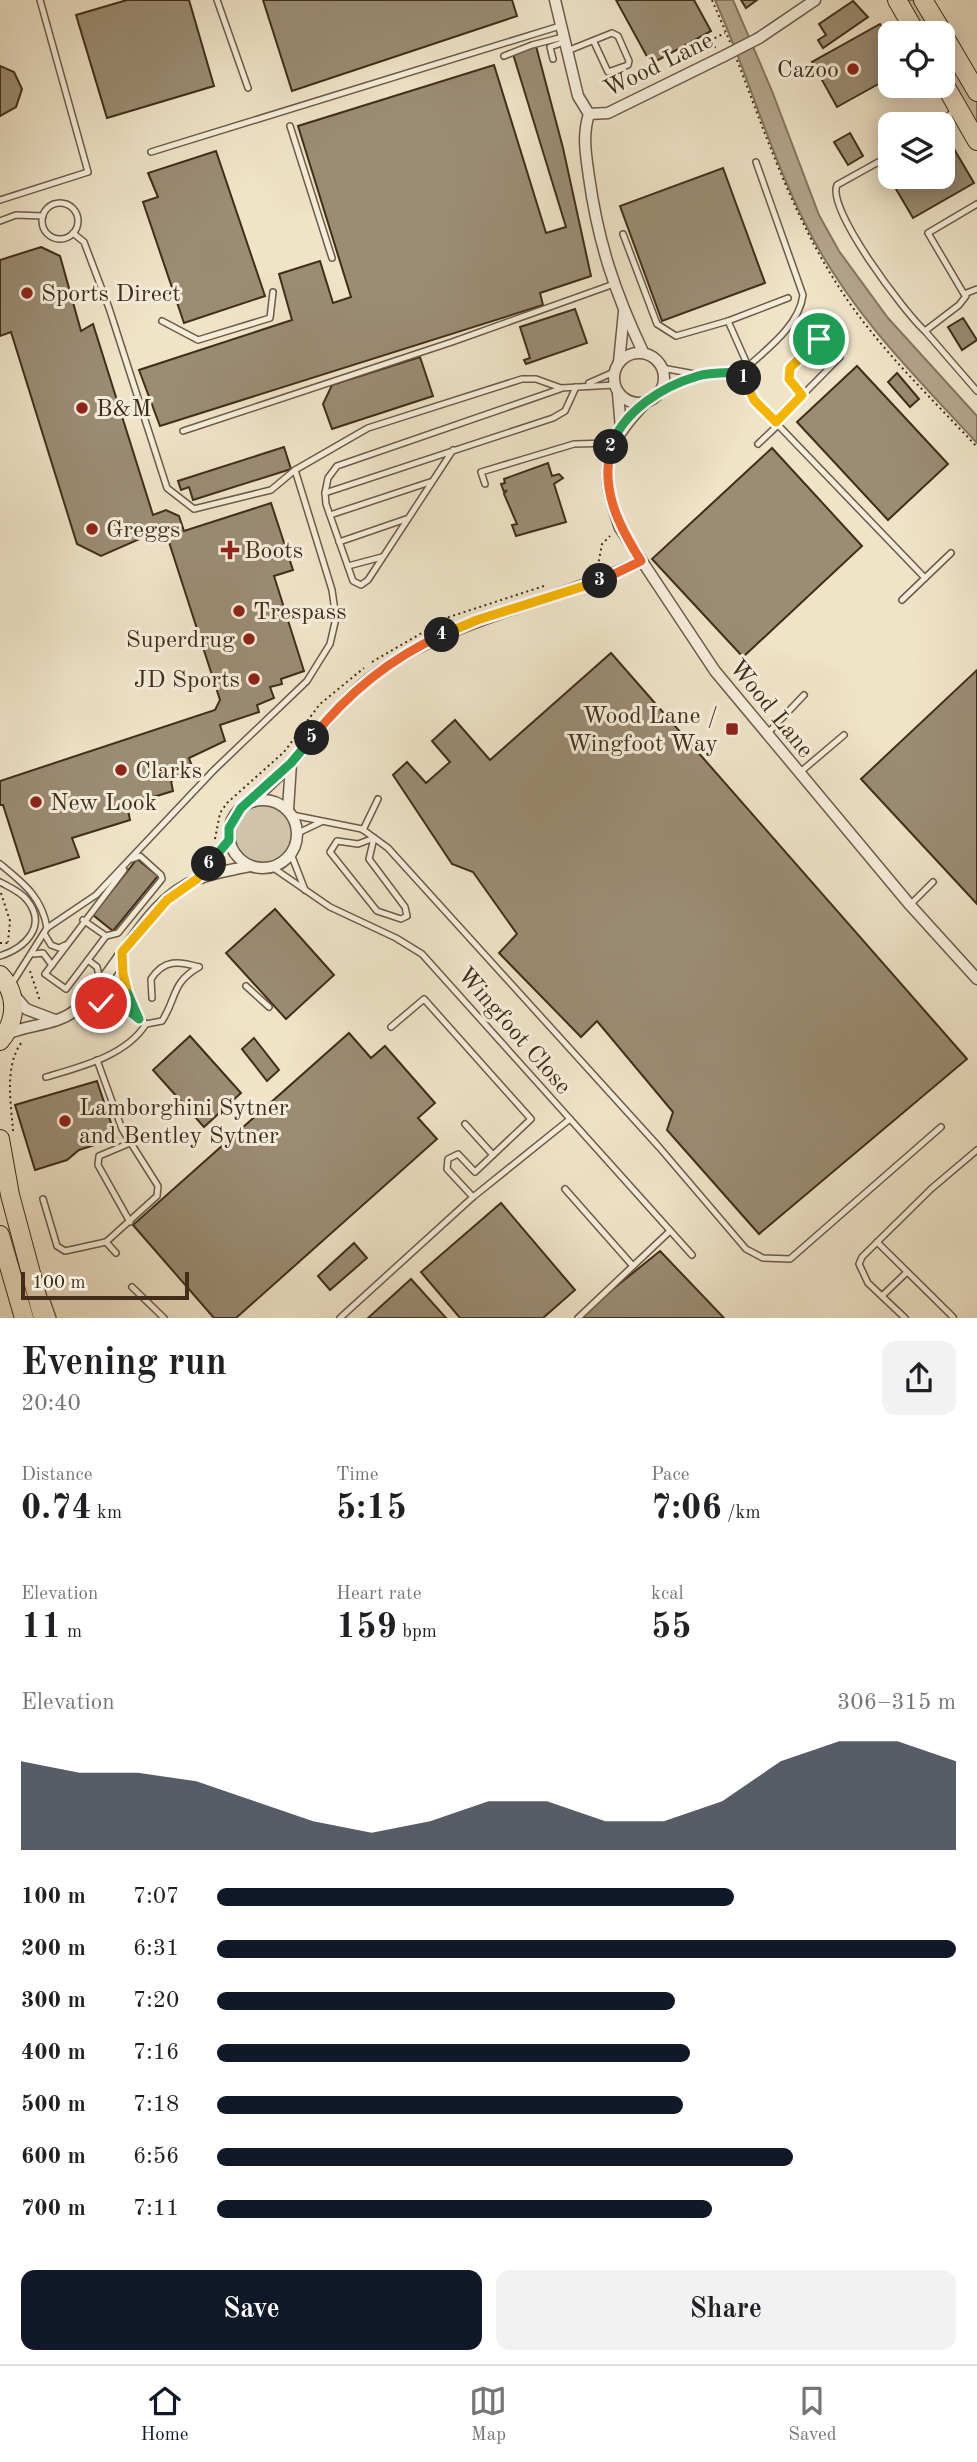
<!DOCTYPE html>
<meta charset="utf-8">
<style>
:root{--surface:#fff;--page:#f2f2f2;--text:#202124;--muted:#757577;--line:#e0e0e0;--accent:#111827}
body{margin:0;font-family:"Old Standard TT",serif;background:var(--page);color:var(--text);height:100vh;display:flex;flex-direction:column;font-size:26px;white-space:nowrap}
*{box-sizing:border-box;margin:0}
p{font-size:23px;color:var(--muted)}
.icon{flex:none;width:38px;height:38px;fill:none;stroke:currentColor;stroke-width:2;stroke-linecap:round;stroke-linejoin:round}
.map{position:relative;height:1318px;overflow:hidden}
.details{display:flex;flex-direction:column;background:var(--surface);flex:1}
.details>*{flex:none}
.buttons{position:absolute;left:878px;top:21px;display:grid;gap:14px}
.buttons a{display:grid;place-items:center;width:77px;height:77px;border-radius:14px;background:var(--surface);box-shadow:0 4px 18px #0003;font-size:35px}
.scale{position:absolute;left:21px;bottom:18px;width:168px;box-sizing:border-box;padding-left:7px;border:4px solid #402e1a;border-top:0;font-size:19px;line-height:24px;white-space:nowrap;color:#402e1a;-webkit-text-stroke:5px #f5eddb;paint-order:stroke}
.pin{position:absolute;display:grid;place-items:center;width:60px;height:60px;color:#fff;margin:-30px;border:4px solid #fff;border-radius:50%;box-shadow:0 2px 7px #0007}
.km{position:absolute;width:35px;height:35px;margin:-18px;border-radius:50%;background:#222;color:#fff;font-size:19px;line-height:35px;text-align:center}
.round{display:grid;place-items:center;flex:none;width:74px;height:74px;border-radius:14px;background:var(--page)}
.head{display:flex;align-items:center;justify-content:space-between;height:119px;padding:0 21px}
h1{font-size:38px;font-weight:700;line-height:52px}
.figures{display:grid;grid-template-columns:repeat(3,1fr);gap:10px;height:119px;padding:7px 21px}
.figures div{display:grid;align-content:center}
.figures b{font-size:35px;font-weight:700}
.figures small{font-size:19px;font-weight:400}
.figures p{font-size:19px}
.chart{height:196px;padding:14px 21px}
.chart p{display:flex;justify-content:space-between}
.chart svg{width:100%;height:126px;margin-top:7px;fill:var(--accent);opacity:.7}
.action{display:flex;gap:14px;margin-top:auto;padding:14px 21px}
.action a{flex:1;height:80px;border-radius:14px;background:var(--accent);color:#fff;font-size:28px;font-weight:700;line-height:80px;text-align:center}
.action a+a{background:var(--page);color:var(--text)}
ul{padding:0 21px;list-style:none;font-size:23px}
li{display:grid;grid-template-columns:112px 84px 1fr;align-items:center;height:52px}
li i{height:18px;border-radius:9px;background:var(--accent)}
.menu{display:flex;justify-content:space-around;align-items:center;height:98px;border-top:2px solid var(--line);background:var(--surface);font-size:19px;color:var(--muted)}
.menu a{display:grid;justify-items:center;gap:4px}
.menu .selected{color:var(--accent)}
.map>svg:first-child{display:block}
.green{fill:#d1c4aa;stroke:#887962;stroke-width:2}
.water{fill:#b4a58d;stroke:#86755f;stroke-width:2}
.building{fill:#9b8c74;stroke:#402e1a;stroke-width:2}
.lines{fill:none;stroke-linecap:round;stroke-linejoin:round}
.service-casing{stroke:#6c5b46;stroke-width:8}
.minor-casing{stroke:#6c5b46;stroke-width:13}
.primary-casing{stroke:#402e1a;stroke-width:20}
.trunk-casing{stroke:#402e1a;stroke-width:20}
.path{stroke:#402e1a;stroke-width:2;stroke-dasharray:2 3.5;stroke-linecap:butt}
.service{stroke:#f5eddb;stroke-width:5}
.minor{stroke:#f5eddb;stroke-width:10}
.primary{stroke:#efe3c8;stroke-width:18}
.trunk{stroke:#efe3c8;stroke-width:18}
.minor-bridge-casing{stroke:#6c5b46;stroke-width:13;stroke-linecap:butt}
.minor-bridge{stroke:#f5eddb;stroke-width:10}
.split-1-casing{stroke:#fff;stroke-width:14}
.split-2-casing{stroke:#fff;stroke-width:14}
.split-3-casing{stroke:#fff;stroke-width:14}
.split-4-casing{stroke:#fff;stroke-width:14}
.split-5-casing{stroke:#fff;stroke-width:14}
.split-6-casing{stroke:#fff;stroke-width:14}
.split-7-casing{stroke:#fff;stroke-width:14}
.split-8-casing{stroke:#fff;stroke-width:14}
.split-1{stroke:#f5b400;stroke-width:9}
.split-2{stroke:#22a559;stroke-width:9}
.split-3{stroke:#f0652b;stroke-width:9}
.split-4{stroke:#f5b400;stroke-width:9}
.split-5{stroke:#f0652b;stroke-width:9}
.split-6{stroke:#22a559;stroke-width:9}
.split-7{stroke:#f5b400;stroke-width:9}
.split-8{stroke:#22a559;stroke-width:9}
.poi-dot{fill:#8f2418;stroke:#f5eddb;stroke-width:2.5}
.labels{text-anchor:middle;stroke-width:6;stroke-linejoin:round;paint-order:stroke}
.street-label{font-size:24px;fill:#402e1a;stroke:#f5eddb}
.poi-label{font-size:24px;fill:#402e1a;stroke:#f5eddb;text-anchor:start}
</style>
<div class="map">
<svg width="977" height="1318" viewBox="0 0 977 1318">
<rect width="100%" height="100%" fill="#efe3c8"/>
<filter id="stains"><feTurbulence type="fractalNoise" baseFrequency=".00286" numOctaves="4"/><feColorMatrix values="0 0 0 0 .2 0 0 0 0 .09 0 0 0 0 .02 0 0 0 .5 -.17"/></filter>
<radialGradient id="worn" r=".72"><stop offset=".6" stop-color="#630" stop-opacity="0"/><stop offset="1" stop-color="#630" stop-opacity=".3"/></radialGradient>
<g class="green">
<path d="M907,0H913L934,33H925Z"/>
<path d="M943,48L977,101V124L943,65Z"/>
<circle cx="263" cy="834" r="29"/>
</g>
<path class="water" d="M715,0H733L772,91L819,215L839,251L888,318L977,416V443C915,376 848,310 807,227C770,154 748,74 715,0Z"/>
<g class="building">
<path d="M127,0H189L214,86L107,118L76,15Z"/>
<path d="M263,0H512L517,16L292,91Z"/>
<path d="M616,0H694L711,31L651,64Z"/>
<path d="M741,0H757L746,8Z"/>
<path d="M853,1L868,17L823,48L818,40L826,35L819,24Z"/>
<path d="M880,24L891,43V77L837,107L812,62Z"/>
<path d="M536,46L563,148L591,276L540,293L543,305L160,426L139,370L292,320L279,274L320,261L333,303L351,297L298,126L494,65L546,233L566,227L513,54Z"/>
<path d="M0,66L14,72L22,89L16,107L0,116Z"/>
<path d="M944,132L974,183L913,218L883,167L891,163V177H943Z"/>
<path d="M850,133L863,156L848,165L834,142Z"/>
<path d="M216,151L265,296L184,323L143,202L158,197L148,173Z"/>
<path d="M723,168L765,283L662,321L620,206Z"/>
<path d="M41,247L60,256L81,331L93,324L153,515L166,510L179,516L184,531L271,503L293,570L274,576L304,671L281,679L282,684L270,687L274,698L257,705L259,712L220,725L225,741L189,758L194,772L171,781L173,791L127,805L130,820L72,838L79,857L25,874L3,805H0V781L215,710L220,700L167,536L153,533L101,556L77,544L11,332L0,336V260Z"/>
<path d="M575,309L587,343L526,364L524,360L530,358L520,327Z"/>
<path d="M963,318L977,340L962,350L948,327Z"/>
<path d="M420,357L433,396L332,429L323,404L332,385Z"/>
<path d="M857,366L948,464L888,520L797,422Z"/>
<path d="M897,373L919,399L910,407L888,382Z"/>
<path d="M284,447L291,469L193,500L189,487L181,490L178,481Z"/>
<path d="M772,448L862,546L743,657L652,559Z"/>
<path d="M548,463L552,476L559,474L563,478L554,484L566,522L516,536L512,525L517,524L504,494L507,490L504,492L501,484L505,483L504,479Z"/>
<path d="M611,653L967,1059L759,1234L667,1130L673,1112L597,1021L581,1037L499,953L517,934L473,872L452,864L393,775L407,762L426,783L450,762L432,741L455,720L490,760Z"/>
<path d="M977,670V904L861,779Z"/>
<path d="M137,859L158,876L113,931L93,915Z"/>
<path d="M275,909L334,975L286,1019L226,953Z"/>
<path d="M349,1033L371,1058L385,1046L435,1103L418,1118L437,1139L236,1318H214L133,1225Z"/>
<path d="M190,1036L241,1093L204,1127L153,1070Z"/>
<path d="M254,1038L279,1070L267,1081L242,1049Z"/>
<path d="M97,1081L116,1138L79,1150L67,1160L35,1170L15,1105Z"/>
<path d="M501,1203L575,1290L543,1318H460L421,1272Z"/>
<path d="M354,1243L367,1258L330,1290L318,1276Z"/>
<path d="M660,1251L724,1318H580L587,1310Z"/>
<path d="M411,1279L446,1318H368Z"/>
</g>
<g class="lines">
<defs>
<g id="service">
<path d="M217,0L248,88"/>
<path d="M567,51L612,33L618,36L629,61L628,65L608,72L594,42"/>
<path d="M504,56L532,45L563,37"/>
<path d="M553,59L550,47L564,42"/>
<path d="M939,124L955,110"/>
<path d="M290,126L332,258"/>
<path d="M151,152L560,26"/>
<path d="M891,155L837,185C826,209 905,313 925,331"/>
<path d="M0,200L88,172L40,0"/>
<circle cx="60" cy="221" r="18"/>
<path d="M977,204L928,233L964,294L977,289"/>
<path d="M0,221L16,215L43,216"/>
<path d="M73,233L84,242L109,308L167,488L194,509L271,490L295,470L368,428L522,379H536L561,388L614,385"/>
<path d="M623,234L657,324L676,336L728,321"/>
<path d="M966,296L959,305L925,331L977,391"/>
<path d="M162,321L198,340L270,318L273,292"/>
<path d="M748,366L728,321L788,298"/>
<path d="M662,368L700,375L742,372L754,400L925,578"/>
<path d="M742,372C764,351 799,327 803,295L756,162"/>
<path d="M589,383L614,372"/>
<path d="M661,391L700,375"/>
<path d="M776,422L840,357L836,345L829,339H819L790,367L789,379L802,395"/>
<path d="M183,431L452,342L614,284"/>
<path d="M758,444L778,425"/>
<path d="M453,450L368,580L361,585L353,581L326,504L325,493L553,418L565,411L576,387"/>
<path d="M485,484L481,472L574,444L612,443"/>
<path d="M325,493L328,478L337,466L560,389"/>
<path d="M330,515L430,482"/>
<path d="M339,542L406,519"/>
<path d="M348,566L382,557"/>
<path d="M902,600L951,553"/>
<path d="M766,735L804,695"/>
<path d="M798,774L844,735"/>
<path d="M292,815L362,829L388,848L659,1147L746,1249L763,1258L790,1259L941,1127"/>
<path d="M363,830L378,799"/>
<path d="M298,833L321,822"/>
<path d="M374,838L369,859L405,907L407,916L401,919L377,911L330,852L337,841L358,844Z"/>
<path d="M291,854L305,890"/>
<path d="M0,864C23,883 42,897 47,928L11,985"/>
<path d="M272,867L330,907L396,938L422,954L692,1255"/>
<path d="M0,882C9,887 21,892 27,900C48,926 25,948 0,956"/>
<path d="M910,905L933,882"/>
<path d="M83,920L106,936L66,989L45,974L124,870"/>
<path d="M47,928L96,895L214,770L307,681L330,644L336,618L332,590L295,470"/>
<path d="M45,935L51,945L59,948L65,945"/>
<path d="M106,936L118,933L162,879L161,875L140,856L132,859"/>
<path d="M34,954L43,953L52,965"/>
<path d="M122,955C123,978 127,1008 146,1024L162,1021C177,998 171,983 199,967"/>
<path d="M88,960L97,967L100,980"/>
<path d="M246,986L269,1007"/>
<path d="M152,998L151,979C164,959 179,961 199,967"/>
<path d="M82,1008C104,1001 118,1002 137,1017"/>
<path d="M391,1027L424,999L531,1119L475,1172L458,1154L448,1159L447,1169L473,1197"/>
<path d="M46,1077C80,1067 126,1056 146,1024"/>
<path d="M465,1124L493,1155"/>
<path d="M130,1143L99,1156L98,1165L130,1222"/>
<path d="M565,1189L633,1266"/>
<path d="M43,1199L57,1246L65,1251L106,1242L157,1196L158,1186L122,1129L97,1060"/>
<path d="M106,1242L116,1253"/>
<path d="M877,1242L953,1317"/>
<path d="M132,1287L164,1318"/>
<path d="M882,1296L907,1272"/>
<path d="M47,1301L53,1318"/>
<path d="M340,1318L473,1197L570,1119"/>
<path d="M578,1318L670,1231"/>
<path d="M905,1318L868,1283L859,1264L862,1257L931,1189L977,1150"/>
</g>
<g id="minor">
<path d="M555,0L578,96L589,114C582,136 586,155 589,177C598,242 615,293 643,352"/>
<path d="M759,38L815,0"/>
<path d="M589,114L608,113L724,56"/>
<circle cx="639" cy="378" r="25"/>
<path d="M619,362L624,312"/>
<path d="M618,393L621,429"/>
<path d="M645,403C602,449 599,469 620,528L715,671L910,905L977,979"/>
<circle cx="263" cy="834" r="34"/>
<path d="M251,802C265,789 280,776 293,761C320,731 343,697 377,673C457,616 554,603 641,561"/>
<path d="M288,810L291,763"/>
<path d="M198,878L229,840"/>
<path d="M14,995L26,1009L55,1020"/>
<path d="M7,1034C29,1024 57,1026 77,1009C119,972 143,900 198,879C214,872 233,870 250,866"/>
</g>
<g id="primary">
<path d="M0,975C18,994 17,1021 0,1041"/>
<path d="M0,1139L10,1195L43,1318"/>
<path d="M0,1235L24,1318"/>
</g>
<g id="trunk">
<path d="M897,0L916,33"/>
<path d="M923,0L943,33"/>
<path d="M943,34L977,92"/>
<path d="M943,82L977,141"/>
</g>
</defs>
<use href="#service" class="service-casing"/>
<use href="#minor" class="minor-casing"/>
<use href="#primary" class="primary-casing"/>
<use href="#trunk" class="trunk-casing"/>
<g class="path">
<path d="M712,0L730,42"/>
<path d="M715,48L713,39L725,33"/>
<path d="M737,60C771,149 801,239 859,316C894,363 937,404 977,447"/>
<path d="M592,569L598,565L602,544L610,536"/>
<path d="M372,662L449,617L544,586"/>
<path d="M215,839L220,813L227,803L284,752L320,704L364,668"/>
<path d="M1,893L10,921L8,942"/>
<path d="M0,943H9"/>
<path d="M30,971L40,1001"/>
<path d="M13,1131C11,1103 4,1065 22,1042"/>
</g>
<use href="#service" class="service"/>
<use href="#minor" class="minor"/>
<use href="#primary" class="primary"/>
<use href="#trunk" class="trunk"/>
<defs>
<path id="minor-bridge" d="M724,56L759,38"/>
</defs>
<use href="#minor-bridge" class="minor-bridge-casing"/>
<use href="#minor-bridge" class="minor-bridge"/>
</g>
<g class="lines">
<defs>
<path id="split-1" d="M744,378L754,400L776,422L802,395L789,379L790,368L819,339"/>
<path id="split-2" d="M611,447C623,411 663,386 698,376C711,372 728,373 742,372L744,378"/>
<path id="split-3" d="M600,581L641,561C619,526 600,490 611,447"/>
<path id="split-4" d="M442,635L477,620L600,581"/>
<path id="split-5" d="M312,738C347,694 391,658 442,635"/>
<path id="split-6" d="M209,864L229,840V828L241,808L291,763L312,738"/>
<path id="split-7" d="M128,994L123,974L122,952L167,900L197,879L209,864"/>
<path id="split-8" d="M101,1003L124,1007L139,1019L128,994"/>
</defs>
<use href="#split-1" class="split-1-casing"/>
<use href="#split-2" class="split-2-casing"/>
<use href="#split-3" class="split-3-casing"/>
<use href="#split-4" class="split-4-casing"/>
<use href="#split-5" class="split-5-casing"/>
<use href="#split-6" class="split-6-casing"/>
<use href="#split-7" class="split-7-casing"/>
<use href="#split-8" class="split-8-casing"/>
<use href="#split-1" class="split-1"/>
<use href="#split-2" class="split-2"/>
<use href="#split-3" class="split-3"/>
<use href="#split-4" class="split-4"/>
<use href="#split-5" class="split-5"/>
<use href="#split-6" class="split-6"/>
<use href="#split-7" class="split-7"/>
<use href="#split-8" class="split-8"/>
</g>
<g class="poi-dot">
<circle cx="853" cy="69" r="7"/>
<circle cx="27" cy="293" r="7"/>
<circle cx="82" cy="408" r="7"/>
<circle cx="92" cy="529" r="7"/>
<path d="M226.5 539.5h7v7h7v7h-7v7h-7v-7h-7v-7h7z"/>
<circle cx="239" cy="611" r="7"/>
<circle cx="249" cy="639" r="7"/>
<circle cx="254" cy="679" r="7"/>
<rect x="725" y="722" width="14" height="14" rx="3.5"/>
<circle cx="121" cy="770" r="7"/>
<circle cx="36" cy="802" r="7"/>
<circle cx="65" cy="1121" r="7"/>
</g>
<g class="labels">
<g class="street-label">
<text transform="translate(658 64) rotate(-26)" y="8">Wood Lane</text>
<text transform="translate(772 708) rotate(51)" y="8">Wood Lane</text>
<text transform="translate(515 1030) rotate(49)" y="8">Wingfoot Close</text>
</g>
<g class="poi-label">
<text x="839" y="77" text-anchor="end">Cazoo</text>
<text x="41" y="301">Sports Direct</text>
<text x="96" y="416">B&amp;M</text>
<text x="106" y="537">Greggs</text>
<text x="244" y="558">Boots</text>
<text x="253" y="619">Trespass</text>
<text x="235" y="647" text-anchor="end">Superdrug</text>
<text x="240" y="687" text-anchor="end">JD Sports</text>
<text x="718" y="723" text-anchor="end">Wood Lane /<tspan x="718" dy="28">Wingfoot Way</tspan></text>
<text x="135" y="778">Clarks</text>
<text x="50" y="810">New Look</text>
<text x="79" y="1115">Lamborghini Sytner<tspan x="79" dy="28">and Bentley Sytner</tspan></text>
</g>
</g>
<rect width="100%" height="100%" filter="url(#stains)"/>
<rect width="100%" height="100%" fill="url(#worn)"/>
</svg>
<div class="buttons">
<a><svg class="icon" aria-label="locate" viewBox="0 0 24 24"><circle cx="12" cy="12" r="6"/><path d="M12 2v4M12 18v4M2 12h4M18 12h4"/></svg></a>
<a><svg class="icon" aria-label="layers" viewBox="0 0 24 24"><path d="M12 4l9 5-9 5-9-5zM3 14l9 5 9-5"/></svg></a>
</div>
<div class="scale">100 m</div>
<div class="pin" style="left:819px;top:339px;background:#1e9e55"><svg class="icon" aria-label="arrive" viewBox="0 0 24 24"><path d="M6 21V4h12l-3 4 3 4H6"/></svg></div>
<div class="pin" style="left:101px;top:1003px;background:#d93025"><svg class="icon" aria-label="check" viewBox="0 0 24 24"><path d="M5 12l5 5 9-10"/></svg></div>
<b class="km" style="left:744px;top:378px">1</b>
<b class="km" style="left:611px;top:447px">2</b>
<b class="km" style="left:600px;top:581px">3</b>
<b class="km" style="left:442px;top:635px">4</b>
<b class="km" style="left:312px;top:738px">5</b>
<b class="km" style="left:209px;top:864px">6</b>
</div>
<section class="details">
<div class="head"><div><h1>Evening run</h1><p>20:40</p></div><a class="round"><svg class="icon" aria-label="share" viewBox="0 0 24 24"><path d="M12 15V3M7 8l5-5 5 5M5 13v7h14v-7"/></svg></a></div>
<div class="figures">
<div><p>Distance</p><b>0.74<small> km</small></b></div>
<div><p>Time</p><b>5:15</b></div>
<div><p>Pace</p><b>7:06<small> /km</small></b></div>
</div>
<div class="figures">
<div><p>Elevation</p><b>11<small> m</small></b></div>
<div><p>Heart rate</p><b>159<small> bpm</small></b></div>
<div><p>kcal</p><b>55</b></div>
</div>
<div class="chart"><p><span>Elevation</span>306–315 m</p>
<svg viewBox="0 0 160 44" preserveAspectRatio="none"><path d="M0 44V13L10 17L20 17L30 20L40 27L50 34L60 38L70 34L80 27L90 27L100 34L110 34L120 27L130 13L140 6L150 6L160 13V44z"/></svg>
</div>
<ul>
<li><b>100 m</b>7:07<i style="width:70%"></i></li>
<li><b>200 m</b>6:31<i style="width:100%"></i></li>
<li><b>300 m</b>7:20<i style="width:62%"></i></li>
<li><b>400 m</b>7:16<i style="width:64%"></i></li>
<li><b>500 m</b>7:18<i style="width:63%"></i></li>
<li><b>600 m</b>6:56<i style="width:78%"></i></li>
<li><b>700 m</b>7:11<i style="width:67%"></i></li>
</ul>
<div class="action"><a>Save</a><a>Share</a></div>
</section>
<nav class="menu">
<a class="selected"><svg class="icon" aria-label="home" viewBox="0 0 24 24"><path d="M3 11l9-7 9 7M6 9v11h12V9"/></svg>Home</a>
<a><svg class="icon" aria-label="map" viewBox="0 0 24 24"><path d="M3 6l6-2 6 2 6-2v14l-6 2-6-2-6 2zM9 4v14M15 6v14"/></svg>Map</a>
<a><svg class="icon" aria-label="saved" viewBox="0 0 24 24"><path d="M7 4h10v16l-5-4-5 4z"/></svg>Saved</a>
</nav>
